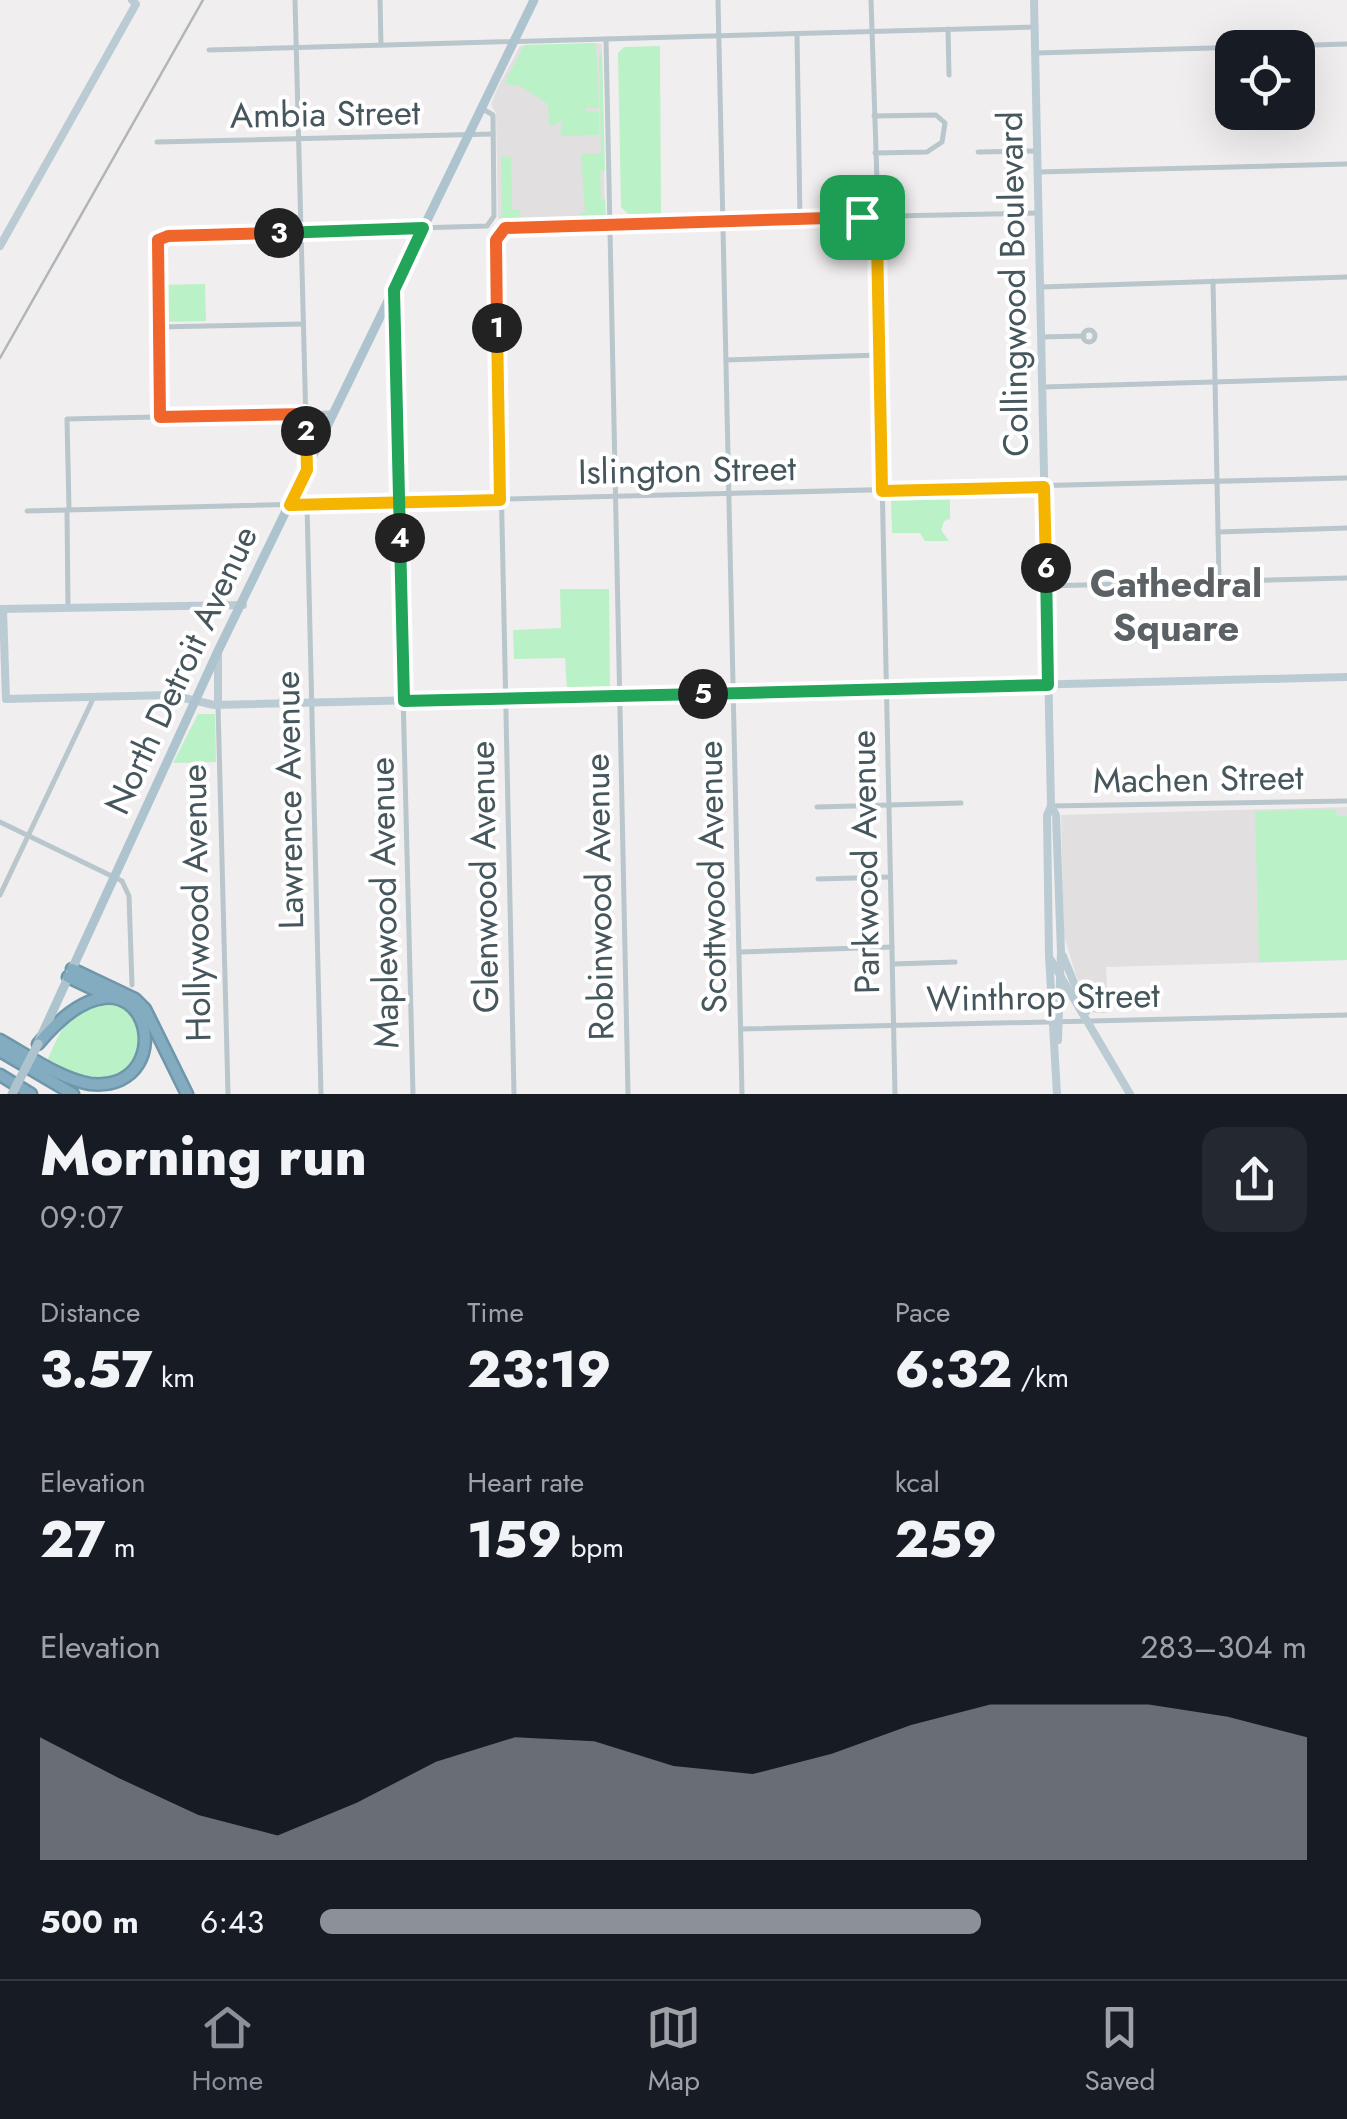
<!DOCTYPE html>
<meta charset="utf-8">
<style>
:root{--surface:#171b24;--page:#242831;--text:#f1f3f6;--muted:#9ea1a6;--line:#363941;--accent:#8c9099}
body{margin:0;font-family:Jost,sans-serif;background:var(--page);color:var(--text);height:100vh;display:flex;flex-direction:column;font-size:38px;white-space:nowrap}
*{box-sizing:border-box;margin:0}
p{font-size:32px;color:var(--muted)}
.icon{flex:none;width:55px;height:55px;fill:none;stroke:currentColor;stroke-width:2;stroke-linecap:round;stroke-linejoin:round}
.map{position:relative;height:1094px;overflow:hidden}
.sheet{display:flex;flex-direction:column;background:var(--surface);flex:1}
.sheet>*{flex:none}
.tools{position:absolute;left:1215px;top:30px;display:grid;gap:20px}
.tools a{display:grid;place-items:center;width:100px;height:100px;border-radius:20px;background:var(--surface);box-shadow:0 10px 40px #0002;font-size:50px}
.pin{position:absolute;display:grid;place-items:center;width:85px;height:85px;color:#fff;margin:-42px;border-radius:20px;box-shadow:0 5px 15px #0006}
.km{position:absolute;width:50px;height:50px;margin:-25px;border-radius:50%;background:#222;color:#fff;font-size:28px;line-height:50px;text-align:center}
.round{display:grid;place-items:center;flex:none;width:105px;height:105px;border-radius:20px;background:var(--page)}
.head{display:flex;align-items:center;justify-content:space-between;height:170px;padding:0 40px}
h1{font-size:55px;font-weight:800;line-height:75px}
.figures{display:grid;grid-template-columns:repeat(3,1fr);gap:15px;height:170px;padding:10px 40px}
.figures div{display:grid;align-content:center}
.figures b{font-size:50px;font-weight:800}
.figures small{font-size:28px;font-weight:400}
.figures p{font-size:28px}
.chart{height:280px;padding:20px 40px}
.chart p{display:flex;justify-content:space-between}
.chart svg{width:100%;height:180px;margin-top:10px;fill:var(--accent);opacity:.7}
ul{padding:0 40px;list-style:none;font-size:32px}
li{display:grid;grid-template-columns:160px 120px 1fr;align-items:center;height:75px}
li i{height:25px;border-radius:12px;background:var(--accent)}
.tab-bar{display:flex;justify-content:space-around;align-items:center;height:140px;border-top:2px solid var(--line);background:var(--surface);font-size:28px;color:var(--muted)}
.tab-bar a{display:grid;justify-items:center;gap:5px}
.tab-bar .current{color:var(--accent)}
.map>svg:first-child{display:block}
.education{fill:#e2dfe1}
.green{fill:#bbf1c6}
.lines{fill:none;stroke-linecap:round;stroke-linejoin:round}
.highway-casing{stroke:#6f97ac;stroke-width:15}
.street{stroke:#b9c6cc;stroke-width:5}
.secondary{stroke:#bbcbd4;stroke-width:8}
.primary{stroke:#adc4cf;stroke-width:9}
.highway{stroke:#84acc0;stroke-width:10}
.rail{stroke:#b0b5b9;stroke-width:2.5}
.primary-bridge{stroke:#adc4cf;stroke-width:9}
.split-1-casing{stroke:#fff;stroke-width:20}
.split-2-casing{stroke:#fff;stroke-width:20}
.split-3-casing{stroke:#fff;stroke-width:20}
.split-4-casing{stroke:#fff;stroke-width:20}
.split-5-casing{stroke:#fff;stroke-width:20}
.split-6-casing{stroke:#fff;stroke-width:20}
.split-7-casing{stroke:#fff;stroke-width:20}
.split-1{stroke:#f0652b;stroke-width:12}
.split-2{stroke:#f5b400;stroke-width:12}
.split-3{stroke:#f0652b;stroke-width:12}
.split-4{stroke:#22a559;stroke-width:12}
.split-5{stroke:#22a559;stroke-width:12}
.split-6{stroke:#22a559;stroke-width:12}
.split-7{stroke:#f5b400;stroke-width:12}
.labels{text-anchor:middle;stroke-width:8;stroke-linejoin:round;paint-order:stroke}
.street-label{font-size:35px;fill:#46565d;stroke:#fff}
.neighbourhood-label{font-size:38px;font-weight:bold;fill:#5b6164;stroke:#fff}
</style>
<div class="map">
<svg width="1347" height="1094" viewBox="0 0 1347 1094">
<rect width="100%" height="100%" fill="#f1eeef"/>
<g class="education">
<path d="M596,43L602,44L605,219L503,224L498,218L496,113L491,105L496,91L520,46Z"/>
<path d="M1347,807V960L1106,967L1108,1013H1093L1076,975L1064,936L1061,815Z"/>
</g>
<g class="green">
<path d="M596,43L599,108H586L585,111L599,112V135L560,136L563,121L549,126L548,104L517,84L514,87L505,82L524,45Z"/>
<path d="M660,46L661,214H628L621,207L618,53L624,47Z"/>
<path d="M602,53L605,171H600L601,202L605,198L606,216H601V220L546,222L544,219L593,218L580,217V213L585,212L581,154L601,153L599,54Z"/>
<path d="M501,156L511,157L512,209L521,210L519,218L502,219Z"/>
<path d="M205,284L206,321L162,322L161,285Z"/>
<path d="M950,498V519L944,521L941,530L949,541H925L920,533H892L891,499Z"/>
<path d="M560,589H609L610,688L567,689L565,658L514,659L513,630L561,628Z"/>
<path d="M198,714H215L216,762L173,763Z"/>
<path d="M1336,809L1337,816H1347V960L1259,962L1255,811Z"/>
<path d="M99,1002C117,1003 141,1014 142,1035C143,1045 136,1059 134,1069L103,1083L79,1077L47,1061C61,1030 65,1015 99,1002Z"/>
</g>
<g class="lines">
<defs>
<g id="highway">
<path d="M72,969L135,999L145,1009L187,1094"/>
<path d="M68,977L108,996"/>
<path d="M0,1040C27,1055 60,1079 90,1084C188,1094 145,916 38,1044"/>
<path d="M0,1051L73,1094"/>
<path d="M0,1075L31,1094"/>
</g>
</defs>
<use href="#highway" class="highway-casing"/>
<g class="street">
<path d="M295,0L307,462"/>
<path d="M380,0L381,45"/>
<path d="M718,0L742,1094"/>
<path d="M871,0L878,211L891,216L1039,213"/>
<path d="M948,29L949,75"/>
<path d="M797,34L800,219"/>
<path d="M606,39L628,1094"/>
<path d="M209,50L1035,27"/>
<path d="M1036,53L1347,44"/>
<path d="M874,116L936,115L945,123L942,142L927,152L875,153"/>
<path d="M157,142L493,134"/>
<path d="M978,152L1038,151"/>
<path d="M1038,172L1347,164"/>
<path d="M1213,281L1219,581"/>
<path d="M1041,287L1347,277"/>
<path d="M393,292L413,1094"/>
<path d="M158,327L303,324"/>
<circle cx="1089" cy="336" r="6"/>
<path d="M1042,337L1084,336"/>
<path d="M726,360L880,355"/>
<path d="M1043,387L1347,378"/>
<path d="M160,417L157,240L168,235L487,226L494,216L493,115L481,108"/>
<path d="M307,505L321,1094"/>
<path d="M69,509L67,419L331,413"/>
<path d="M27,511L1347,478"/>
<path d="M67,511L68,608"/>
<path d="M1218,532L1347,528"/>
<path d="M1046,586L1347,578"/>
<path d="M218,705L228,1094"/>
<path d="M1051,806L1347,801"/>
<path d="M817,807L961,803"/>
<path d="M0,822L122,881L129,896L132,985"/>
<path d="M818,879L890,877"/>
<path d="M0,895L93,699"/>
<path d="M740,952L892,947"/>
<path d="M893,964L955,962"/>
<path d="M741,1029L1347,1015"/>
<path d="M514,1094L496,237L501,230L510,227L862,217L874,223L877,240L895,1094"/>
</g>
<g class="secondary">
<path d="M1034,0L1051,806L1047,815L1049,956L1057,1094"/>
<path d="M0,246L136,4L132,0"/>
<path d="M2,609L243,605"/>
<path d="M3,609L6,699L171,695L214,705L1347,677"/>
<path d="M218,654V705"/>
<path d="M1051,806L1056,815L1061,952L1058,1040"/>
<path d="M1063,956L1086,1012"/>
<path d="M1051,960L1130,1094"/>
</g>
<path class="primary" d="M39,1041L218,651L534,0"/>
<use href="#highway" class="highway"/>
<path class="rail" d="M0,358L203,0"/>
<path class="primary-bridge" d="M12,1094L38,1044"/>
</g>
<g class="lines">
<defs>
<path id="split-1" d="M497,328L496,240L505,228L862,217"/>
<path id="split-2" d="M306,431L307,470L290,505L500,500L497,328"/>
<path id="split-3" d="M279,233L168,236L158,240L160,417L305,414L306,431"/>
<path id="split-4" d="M279,233L423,228L394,290L400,538"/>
<path id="split-5" d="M400,538L404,701L703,694"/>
<path id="split-6" d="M703,694L1048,685L1046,568"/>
<path id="split-7" d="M862,217L874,222L877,240L882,491L1044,487L1046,568"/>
</defs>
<use href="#split-1" class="split-1-casing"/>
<use href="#split-2" class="split-2-casing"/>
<use href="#split-3" class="split-3-casing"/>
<use href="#split-4" class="split-4-casing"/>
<use href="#split-5" class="split-5-casing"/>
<use href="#split-6" class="split-6-casing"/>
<use href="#split-7" class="split-7-casing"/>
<use href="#split-1" class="split-1"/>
<use href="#split-2" class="split-2"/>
<use href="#split-3" class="split-3"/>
<use href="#split-4" class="split-4"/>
<use href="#split-5" class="split-5"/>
<use href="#split-6" class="split-6"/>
<use href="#split-7" class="split-7"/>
</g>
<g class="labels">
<g class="street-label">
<text transform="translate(325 114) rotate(-1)" y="12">Ambia Street</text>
<text transform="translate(1013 284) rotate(-91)" y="12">Collingwood Boulevard</text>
<text transform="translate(687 470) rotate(-1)" y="12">Islington Street</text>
<text transform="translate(181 670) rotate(-65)" y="12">North Detroit Avenue</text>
<text transform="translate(1198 779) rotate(-1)" y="12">Machen Street</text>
<text transform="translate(289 800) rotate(-91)" y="12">Lawrence Avenue</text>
<text transform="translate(865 862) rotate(-91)" y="12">Parkwood Avenue</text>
<text transform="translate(484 877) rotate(-91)" y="12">Glenwood Avenue</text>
<text transform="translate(712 877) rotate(-91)" y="12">Scottwood Avenue</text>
<text transform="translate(599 897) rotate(-91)" y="12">Robinwood Avenue</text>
<text transform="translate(196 903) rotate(-91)" y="12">Hollywood Avenue</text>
<text transform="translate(384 903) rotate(-91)" y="12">Maplewood Avenue</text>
<text transform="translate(1043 997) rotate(-1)" y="12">Winthrop Street</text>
</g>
<g class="neighbourhood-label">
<text x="1176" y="597">Cathedral<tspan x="1176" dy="44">Square</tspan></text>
</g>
</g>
</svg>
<div class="tools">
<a><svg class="icon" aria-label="locate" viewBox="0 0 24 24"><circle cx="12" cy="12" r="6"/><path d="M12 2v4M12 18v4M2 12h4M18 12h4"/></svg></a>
</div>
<div class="pin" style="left:862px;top:217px;background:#1e9e55"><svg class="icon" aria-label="arrive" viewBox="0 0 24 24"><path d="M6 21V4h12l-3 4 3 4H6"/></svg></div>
<b class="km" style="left:497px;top:328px">1</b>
<b class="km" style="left:306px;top:431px">2</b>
<b class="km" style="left:279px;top:233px">3</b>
<b class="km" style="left:400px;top:538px">4</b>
<b class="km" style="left:703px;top:694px">5</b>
<b class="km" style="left:1046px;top:568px">6</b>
</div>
<section class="sheet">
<div class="head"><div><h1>Morning run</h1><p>09:07</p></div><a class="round"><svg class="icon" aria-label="share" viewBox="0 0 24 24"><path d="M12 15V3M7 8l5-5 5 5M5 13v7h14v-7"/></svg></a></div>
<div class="figures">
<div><p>Distance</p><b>3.57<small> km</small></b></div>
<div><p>Time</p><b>23:19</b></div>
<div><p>Pace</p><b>6:32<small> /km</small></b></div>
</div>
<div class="figures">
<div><p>Elevation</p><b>27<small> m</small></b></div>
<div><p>Heart rate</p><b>159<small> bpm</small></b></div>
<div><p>kcal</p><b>259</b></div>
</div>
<div class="chart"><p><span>Elevation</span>283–304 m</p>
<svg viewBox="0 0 160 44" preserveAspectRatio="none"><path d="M0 44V14L10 24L20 33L30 38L40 30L50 20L60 14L70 15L80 21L90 23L100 18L110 11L120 6L130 6L140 6L150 9L160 14V44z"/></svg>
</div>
<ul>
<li><b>500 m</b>6:43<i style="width:67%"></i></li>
</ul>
</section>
<nav class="tab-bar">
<a class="current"><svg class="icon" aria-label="home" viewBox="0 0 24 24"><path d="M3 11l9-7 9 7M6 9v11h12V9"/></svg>Home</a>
<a><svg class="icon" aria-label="map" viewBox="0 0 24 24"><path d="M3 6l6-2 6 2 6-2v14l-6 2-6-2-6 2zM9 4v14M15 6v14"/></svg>Map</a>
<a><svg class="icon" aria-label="saved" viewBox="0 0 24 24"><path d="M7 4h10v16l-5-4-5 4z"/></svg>Saved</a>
</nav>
